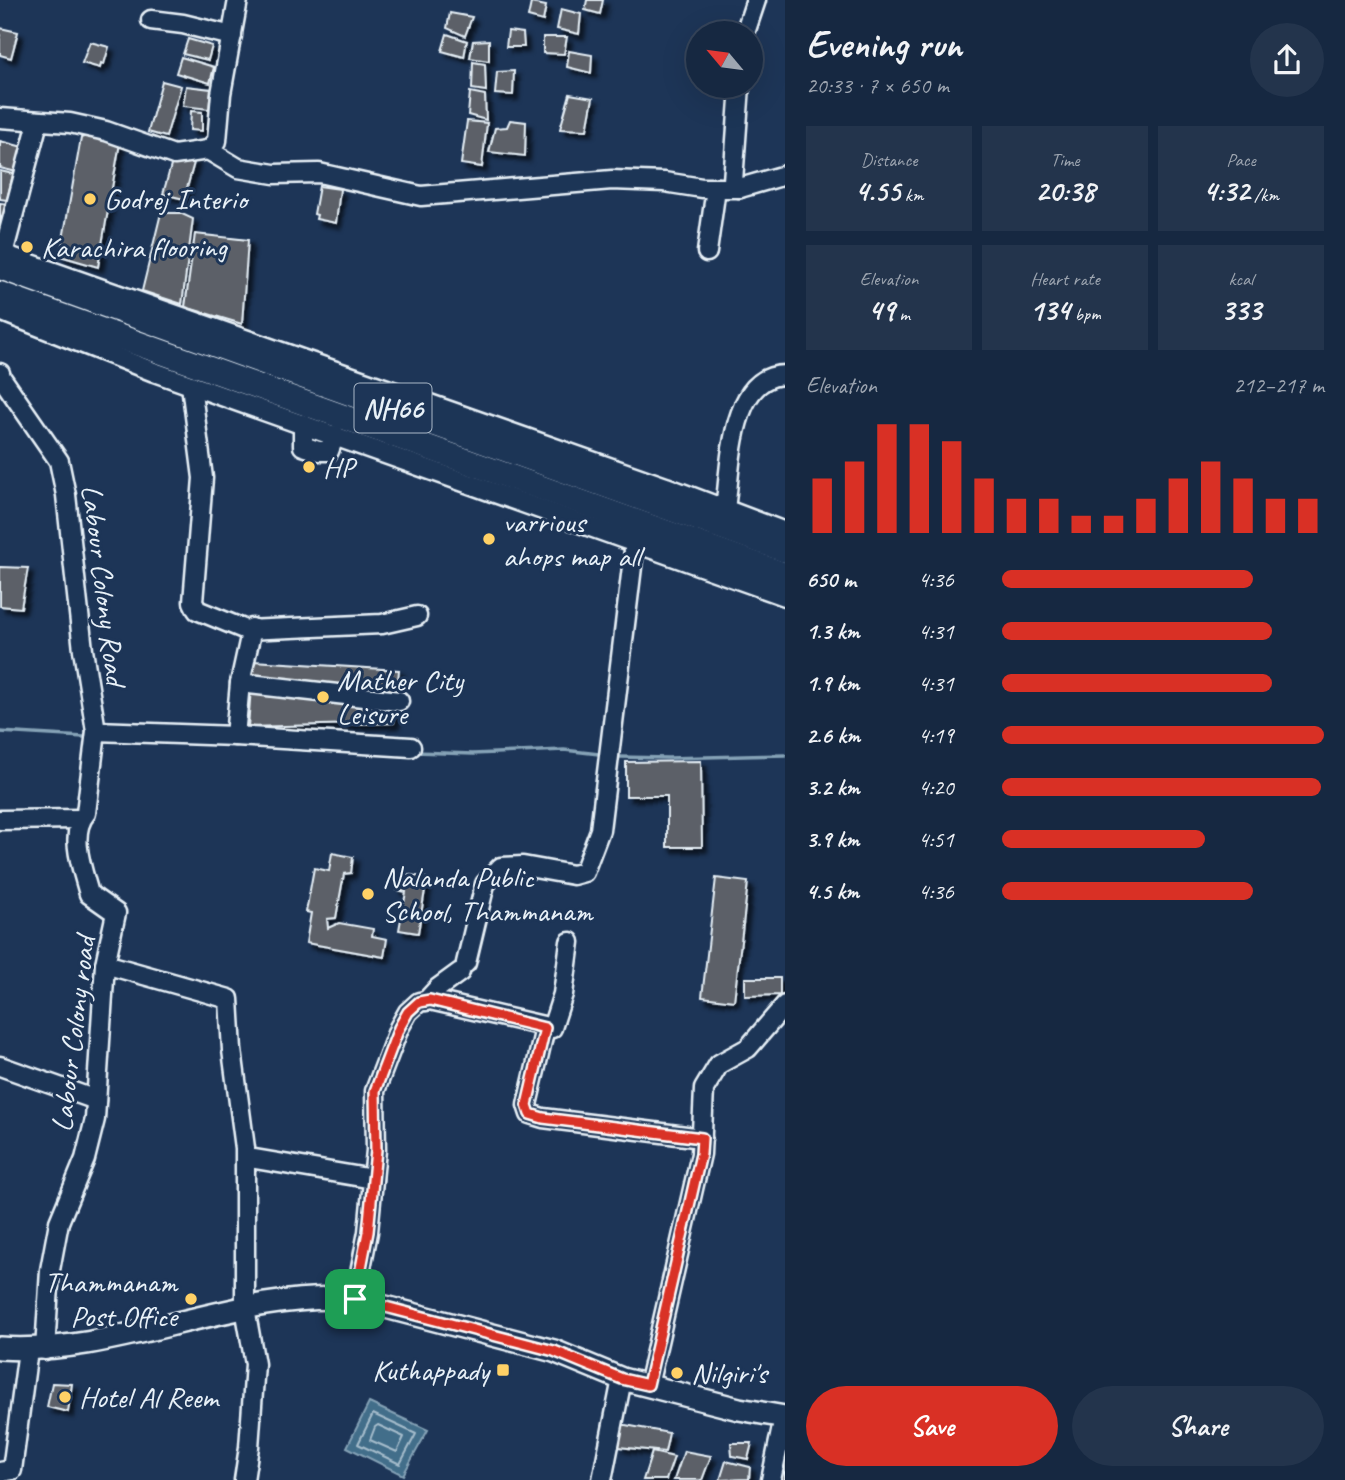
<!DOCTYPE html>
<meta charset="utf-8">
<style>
:root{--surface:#162841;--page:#23344c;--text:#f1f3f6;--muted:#9ea6b1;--line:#35445a;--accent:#d93025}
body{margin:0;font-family:Caveat,sans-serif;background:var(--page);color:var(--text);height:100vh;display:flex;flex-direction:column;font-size:26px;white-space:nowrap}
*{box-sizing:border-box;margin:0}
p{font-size:23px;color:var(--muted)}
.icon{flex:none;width:38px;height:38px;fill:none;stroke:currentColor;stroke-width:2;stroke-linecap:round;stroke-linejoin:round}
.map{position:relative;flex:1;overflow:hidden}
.panel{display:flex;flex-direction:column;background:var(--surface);width:560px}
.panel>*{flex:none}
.needle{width:46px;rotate:299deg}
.buttons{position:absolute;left:686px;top:21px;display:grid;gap:14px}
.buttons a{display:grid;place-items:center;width:77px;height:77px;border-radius:50%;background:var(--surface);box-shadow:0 7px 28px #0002,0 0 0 2px var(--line);font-size:35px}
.pin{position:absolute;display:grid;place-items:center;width:60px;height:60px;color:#fff;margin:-30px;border-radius:14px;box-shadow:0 4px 10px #0006}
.round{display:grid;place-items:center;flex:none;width:74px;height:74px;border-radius:37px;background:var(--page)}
.overview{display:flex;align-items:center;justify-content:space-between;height:119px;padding:0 21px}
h1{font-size:38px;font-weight:600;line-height:52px}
.stats{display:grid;grid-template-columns:repeat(3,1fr);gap:10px;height:119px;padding:7px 21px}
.stats div{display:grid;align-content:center;border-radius:0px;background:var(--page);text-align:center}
.stats b{font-size:30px;font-weight:600}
.stats small{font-size:19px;font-weight:400}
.stats p{font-size:19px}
.chart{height:196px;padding:14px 21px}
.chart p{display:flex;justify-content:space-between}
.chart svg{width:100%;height:126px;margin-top:7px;stroke:var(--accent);stroke-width:6}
.action{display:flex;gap:14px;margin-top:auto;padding:14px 21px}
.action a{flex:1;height:80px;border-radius:42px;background:var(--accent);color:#fff;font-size:28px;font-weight:600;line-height:80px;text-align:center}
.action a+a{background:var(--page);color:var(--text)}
ul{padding:0 21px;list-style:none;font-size:23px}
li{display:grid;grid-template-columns:112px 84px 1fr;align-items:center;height:52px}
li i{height:18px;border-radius:9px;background:var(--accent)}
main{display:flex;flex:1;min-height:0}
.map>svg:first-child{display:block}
.water{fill:#436e8a;stroke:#85a2b6;stroke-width:2}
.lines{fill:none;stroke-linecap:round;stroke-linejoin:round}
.shore{stroke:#a6bdcc;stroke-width:2}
.stream{stroke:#85a2b6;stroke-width:3.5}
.building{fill:#5b6167;stroke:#e8f1f8;stroke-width:2;filter:url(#shadow)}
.minor-casing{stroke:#e8f1f8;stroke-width:23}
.major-casing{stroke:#e8f1f8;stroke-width:26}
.highway-casing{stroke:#e8f1f8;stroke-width:30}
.minor{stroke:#1d3557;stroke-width:18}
.major{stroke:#1d3557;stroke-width:21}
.highway{stroke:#1d3557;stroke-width:24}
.route-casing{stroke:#fff;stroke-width:14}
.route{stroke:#d93025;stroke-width:9}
.poi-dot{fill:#ffd166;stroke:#1d3557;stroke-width:2.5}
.labels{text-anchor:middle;stroke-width:6;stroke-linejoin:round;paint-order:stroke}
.shield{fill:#1d3557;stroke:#abb9c8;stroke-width:2}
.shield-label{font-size:28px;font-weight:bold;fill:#e8f1f8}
.poi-label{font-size:30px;fill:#e8f1f8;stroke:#1d3557;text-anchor:start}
.street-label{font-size:30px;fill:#e8f1f8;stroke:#1d3557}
</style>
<main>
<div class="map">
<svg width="785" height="1480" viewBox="0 0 785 1480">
<defs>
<filter id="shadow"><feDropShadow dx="5" dy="5" stdDeviation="2" flood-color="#0009"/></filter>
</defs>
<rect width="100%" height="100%" fill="#1d3557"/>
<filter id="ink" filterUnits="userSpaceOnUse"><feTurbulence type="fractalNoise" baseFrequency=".0143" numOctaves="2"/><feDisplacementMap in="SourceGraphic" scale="14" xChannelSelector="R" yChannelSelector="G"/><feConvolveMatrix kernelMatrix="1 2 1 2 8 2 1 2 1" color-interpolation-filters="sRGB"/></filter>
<g filter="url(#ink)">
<path class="water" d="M369,1403L428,1430L403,1475L347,1447Z"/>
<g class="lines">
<g class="shore">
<path d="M373,1414L416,1434L400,1464L358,1444Z"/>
<path d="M378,1425L404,1437L397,1452L370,1440L375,1427Z"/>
</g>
<g class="stream">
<path d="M0,732L84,737"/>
<path d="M415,752L473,754L564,750L599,754"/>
<path d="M620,757L668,758L785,755"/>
</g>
</g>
<g class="building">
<path d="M587,0H603L600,14L585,10Z"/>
<path d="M531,3L546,6L543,21L528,17Z"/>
<path d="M561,9L581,14L579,34L557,29Z"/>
<path d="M450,13L472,17L465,36L447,28Z"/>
<path d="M0,28L18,32L11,58L0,55Z"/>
<path d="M508,31L523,33L524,47H506Z"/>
<path d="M447,34L467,41L464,57L442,51Z"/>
<path d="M543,37H567L564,54L543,53Z"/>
<path d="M188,39L212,46L208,60L183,54Z"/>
<path d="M489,40V61L470,58L473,41Z"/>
<path d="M90,42L109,47L104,64L101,63L100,68L82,63Z"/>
<path d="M569,51L592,55L591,73L567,67Z"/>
<path d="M181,57L214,67L210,83L176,73Z"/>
<path d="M473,62L485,64L486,91L472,89Z"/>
<path d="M514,71L513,95L495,94L497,72Z"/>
<path d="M162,81L181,86L166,137L148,132Z"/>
<path d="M186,86L211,89L209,109L183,106Z"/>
<path d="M470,92L485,95L486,120L468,115Z"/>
<path d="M570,94L593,98L587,130L560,129Z"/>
<path d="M191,111L202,112V131L190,130Z"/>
<path d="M510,120L526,122L525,156L489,152L495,128L507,127Z"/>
<path d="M467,121L487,123L482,167L461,164Z"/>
<path d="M96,132L120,143L98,267L60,256L81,138Z"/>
<path d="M0,141L23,147L17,172L0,168Z"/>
<path d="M195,159L184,199L163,194L172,162Z"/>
<path d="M0,171L13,174L7,200L0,199Z"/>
<path d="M319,186L340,189L336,223L316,219L317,215L314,214Z"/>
<path d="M0,203L9,204L0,234Z"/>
<path d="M161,213H180L193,219L182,304L142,291Z"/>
<path d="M195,234L248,240L242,324L185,307Z"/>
<path d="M0,567L28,568L21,608L0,606Z"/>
<path d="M253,661L399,670L394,723L248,727Z"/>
<path d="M701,761L702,847H667V796H626V762Z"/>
<path d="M332,853L353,857L351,873L344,874L336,918L327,919L328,928L339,923L373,929L372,936L387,939L384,957L306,943L311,913L306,912L314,868L329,871Z"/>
<path d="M400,873L427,878L418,933L399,930L406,892L397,890Z"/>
<path d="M716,878L748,882L734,1001L702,997Z"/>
<path d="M745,978H780V995L745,996Z"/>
<path d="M52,1383L72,1384L68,1412L47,1407Z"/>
<path d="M620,1424L669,1433L665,1452L619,1447Z"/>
<path d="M731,1443H752L748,1459L732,1456Z"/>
<path d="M684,1451L711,1456L702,1480H674Z"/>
<path d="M652,1452L674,1457L666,1480H643Z"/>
<path d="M782,1455L785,1456V1480H776Z"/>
<path d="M726,1461L750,1467L749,1479L720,1480Z"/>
</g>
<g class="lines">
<defs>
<g id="minor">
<path d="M151,20L183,24L232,36"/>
<path d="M745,33L756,0"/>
<path d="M740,86L733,181L740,188L785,175"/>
<path d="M0,118L70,123L106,131L174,155L208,150L217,141L221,94L238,0"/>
<path d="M208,150L238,168L274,174L319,173L421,196L612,180L664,182L702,188H740"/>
<path d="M707,252L716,188"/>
<path d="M0,253L666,487L785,532"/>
<path d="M3,254L38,122"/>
<path d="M0,311L154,372L785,596"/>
<path d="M0,373L1,377L59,461L66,495L83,650L96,731L86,813C68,834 83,871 89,894L116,913L105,964L95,1119L85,1159L59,1222L50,1270L45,1350"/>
<path d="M191,385L203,478L193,602L197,610L246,630L382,624L417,616"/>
<path d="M303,424V446L319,451H329L335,435"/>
<path d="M725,509C731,470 729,375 785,375"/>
<path d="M252,628L240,683L235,736L411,747"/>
<path d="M240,683L399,701"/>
<path d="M96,731L235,736"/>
<path d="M0,820L81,819"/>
<path d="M466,963L485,884L501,867L523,866L573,875L584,872L600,830L635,542"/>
<path d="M105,964L229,999L232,1050L245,1148V1308L255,1364L249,1447L244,1480"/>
<path d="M426,1001L438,988L460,972"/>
<path d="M545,1028L527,1105L530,1114L543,1118L702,1138"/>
<path d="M0,1066L96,1100"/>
<path d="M255,1159L373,1179"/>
<path d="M355,1299L368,1232L376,1150L375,1091L399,1028L408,1012L419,1002L430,1000L552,1028L563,994L570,942"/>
<path d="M648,1386L701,1154L704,1089L719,1064L748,1048L785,1005"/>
<path d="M0,1472L12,1470L28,1350"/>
<path d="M602,1480L622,1379"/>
<path d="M771,1480L784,1417"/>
</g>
<path id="major" d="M0,1348C120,1356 234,1290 355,1299L554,1351L622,1379L739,1409L785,1417"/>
<g id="highway">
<path d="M0,267L785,550"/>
<path d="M0,294L785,575"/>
</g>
</defs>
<use href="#minor" class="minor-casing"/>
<use href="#major" class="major-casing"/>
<use href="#highway" class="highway-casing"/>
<use href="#minor" class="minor"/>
<use href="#major" class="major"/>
<use href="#highway" class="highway"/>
</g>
</g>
<g class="lines" filter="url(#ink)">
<defs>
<path id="route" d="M430,1000L545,1028L527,1105L530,1114L543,1118L702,1138L701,1154L648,1385L622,1379L554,1351L355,1299L368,1232L376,1150L375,1091L399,1028L408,1012L419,1002Z"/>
</defs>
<use href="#route" class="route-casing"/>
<use href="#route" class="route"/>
</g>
<g class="poi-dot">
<circle cx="90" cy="199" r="7"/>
<circle cx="27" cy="247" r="7"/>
<circle cx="309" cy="467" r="7"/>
<circle cx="489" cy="539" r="7"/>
<circle cx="323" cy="697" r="7"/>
<circle cx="368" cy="894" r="7"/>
<circle cx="191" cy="1299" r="7"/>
<rect x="496" y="1363" width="14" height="14" rx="3.5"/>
<circle cx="677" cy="1373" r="7"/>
<circle cx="65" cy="1397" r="7"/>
</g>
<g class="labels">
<rect class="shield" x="354.5" y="383.5" width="77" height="49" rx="5"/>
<g class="shield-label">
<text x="393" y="418">NH66</text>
</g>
<g class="poi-label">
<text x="104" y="209">Godrej Interio</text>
<text x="41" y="257">Karachira flooring</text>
<text x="323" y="477">HP</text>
<text x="503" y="532">varrious<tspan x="503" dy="34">ahops map all</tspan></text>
<text x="337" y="690">Mather City<tspan x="337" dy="34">Leisure</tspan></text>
<text x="382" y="887">Nalanda Public<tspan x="382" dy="34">School, Thammanam</tspan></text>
<text x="177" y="1292" text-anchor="end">Thammanam<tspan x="177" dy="34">Post Office</tspan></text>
<text x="489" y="1380" text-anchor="end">Kuthappady</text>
<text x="691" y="1383">Nilgiri's</text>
<text x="79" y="1407">Hotel Al Reem</text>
</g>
<g class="street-label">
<text transform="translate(104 585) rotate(83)" y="10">Labour Colony Road</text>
<text transform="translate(73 1034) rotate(-83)" y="10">Labour Colony road</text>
</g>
</g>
</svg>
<div class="buttons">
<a><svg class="needle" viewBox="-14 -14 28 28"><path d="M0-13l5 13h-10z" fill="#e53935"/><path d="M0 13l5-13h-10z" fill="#9ea6b1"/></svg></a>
</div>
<div class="pin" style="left:355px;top:1299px;background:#1e9e55"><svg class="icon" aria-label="arrive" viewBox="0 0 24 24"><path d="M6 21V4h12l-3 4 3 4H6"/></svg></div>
</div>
<section class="panel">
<div class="overview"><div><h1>Evening run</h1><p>20:33 · 7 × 650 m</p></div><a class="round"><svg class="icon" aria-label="share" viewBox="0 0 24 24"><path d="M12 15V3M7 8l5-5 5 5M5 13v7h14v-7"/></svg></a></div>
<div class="stats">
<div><p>Distance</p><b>4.55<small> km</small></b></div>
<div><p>Time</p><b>20:38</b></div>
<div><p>Pace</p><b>4:32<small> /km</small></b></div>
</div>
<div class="stats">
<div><p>Elevation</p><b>49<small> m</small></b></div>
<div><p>Heart rate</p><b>134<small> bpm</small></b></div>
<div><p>kcal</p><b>333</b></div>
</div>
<div class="chart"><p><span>Elevation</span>212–217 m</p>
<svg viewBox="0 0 160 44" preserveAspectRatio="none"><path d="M5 44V25M15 44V19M25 44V6M35 44V6M45 44V12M55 44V25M65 44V32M75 44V32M85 44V38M95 44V38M105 44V32M115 44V25M125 44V19M135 44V25M145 44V32M155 44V32"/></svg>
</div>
<ul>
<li><b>650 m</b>4:36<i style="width:78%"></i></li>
<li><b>1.3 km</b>4:31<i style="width:84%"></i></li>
<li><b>1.9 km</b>4:31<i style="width:84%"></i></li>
<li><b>2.6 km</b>4:19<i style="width:100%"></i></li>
<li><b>3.2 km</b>4:20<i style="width:99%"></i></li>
<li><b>3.9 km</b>4:51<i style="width:63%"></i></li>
<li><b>4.5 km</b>4:36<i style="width:78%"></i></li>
</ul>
<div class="action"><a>Save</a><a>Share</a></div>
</section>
</main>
